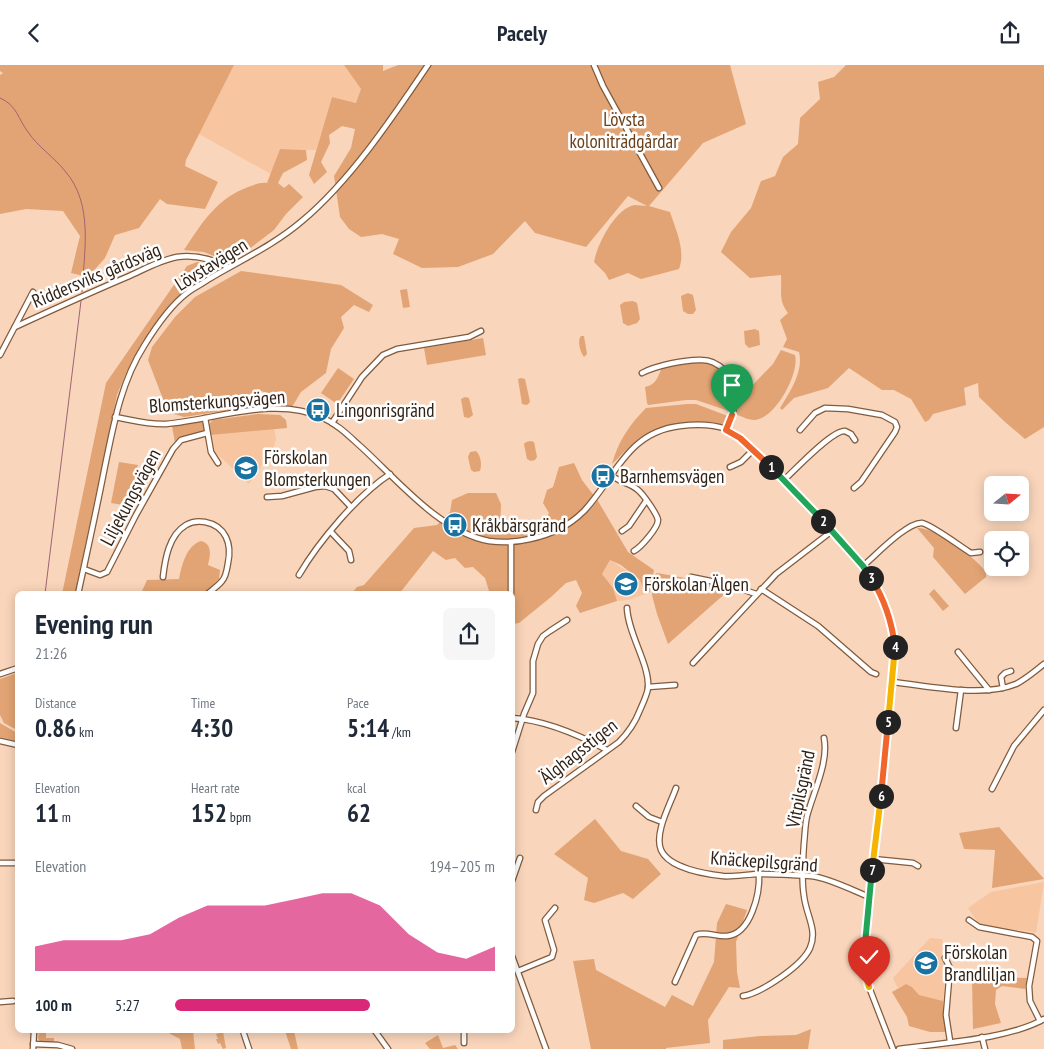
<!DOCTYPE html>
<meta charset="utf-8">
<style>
:root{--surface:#fff;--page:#f6f6f7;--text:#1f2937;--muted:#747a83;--accent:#db2777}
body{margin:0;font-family:"PT Sans Narrow",sans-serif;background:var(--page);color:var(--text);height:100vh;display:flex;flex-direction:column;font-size:19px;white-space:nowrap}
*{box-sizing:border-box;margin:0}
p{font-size:16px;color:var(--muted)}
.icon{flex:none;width:28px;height:28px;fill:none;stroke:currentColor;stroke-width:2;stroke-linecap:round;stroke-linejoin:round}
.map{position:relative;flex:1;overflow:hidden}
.side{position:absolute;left:15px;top:526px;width:500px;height:442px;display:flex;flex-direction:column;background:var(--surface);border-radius:8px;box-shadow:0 2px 12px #0003}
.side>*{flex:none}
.needle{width:32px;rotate:72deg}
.buttons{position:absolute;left:984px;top:411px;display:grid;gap:10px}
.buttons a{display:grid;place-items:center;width:45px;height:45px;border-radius:8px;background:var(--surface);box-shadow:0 2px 12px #0003;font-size:25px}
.pin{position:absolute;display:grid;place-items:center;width:42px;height:42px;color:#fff;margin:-51px -21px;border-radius:50% 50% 50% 0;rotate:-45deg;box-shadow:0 0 5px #0007}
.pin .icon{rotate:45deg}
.km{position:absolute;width:25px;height:25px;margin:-12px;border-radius:50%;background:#222;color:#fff;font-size:14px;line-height:25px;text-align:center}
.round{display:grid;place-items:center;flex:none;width:52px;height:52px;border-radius:8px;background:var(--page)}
.headline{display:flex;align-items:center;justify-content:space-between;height:85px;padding:0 20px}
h1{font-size:28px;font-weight:600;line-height:38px}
.stats{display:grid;grid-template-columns:repeat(3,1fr);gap:8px;height:85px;padding:5px 20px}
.stats div{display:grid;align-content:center}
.stats b{font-size:25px;font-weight:600}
.stats small{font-size:14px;font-weight:400}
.stats p{font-size:14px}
.chart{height:140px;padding:10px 20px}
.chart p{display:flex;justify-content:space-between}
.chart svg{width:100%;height:90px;margin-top:5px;fill:var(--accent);opacity:.7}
ul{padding:0 20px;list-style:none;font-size:16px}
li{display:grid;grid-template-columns:80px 60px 1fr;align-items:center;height:38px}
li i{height:12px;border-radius:6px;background:var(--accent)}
header{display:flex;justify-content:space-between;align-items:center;height:65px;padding:0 20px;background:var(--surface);font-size:22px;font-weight:600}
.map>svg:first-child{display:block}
.built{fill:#f7c59f}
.green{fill:#e2a474}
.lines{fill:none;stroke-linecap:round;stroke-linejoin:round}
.stream{stroke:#9e6472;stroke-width:1}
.street-casing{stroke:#815b3d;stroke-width:7}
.street{stroke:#fff;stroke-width:4.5}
.split-1-casing{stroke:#fff;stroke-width:10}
.split-2-casing{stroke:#fff;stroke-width:10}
.split-3-casing{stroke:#fff;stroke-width:10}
.split-4-casing{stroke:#fff;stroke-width:10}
.split-5-casing{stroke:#fff;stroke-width:10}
.split-6-casing{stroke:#fff;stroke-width:10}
.split-7-casing{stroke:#fff;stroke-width:10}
.split-8-casing{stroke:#fff;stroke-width:10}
.split-9-casing{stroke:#fff;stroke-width:10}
.split-1{stroke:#f0652b;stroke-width:6}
.split-2{stroke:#22a559;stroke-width:6}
.split-3{stroke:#22a559;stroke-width:6}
.split-4{stroke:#f0652b;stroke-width:6}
.split-5{stroke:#f5b400;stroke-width:6}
.split-6{stroke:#f0652b;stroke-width:6}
.split-7{stroke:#f5b400;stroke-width:6}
.split-8{stroke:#22a559;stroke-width:6}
.split-9{stroke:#f5b400;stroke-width:6}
.labels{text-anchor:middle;stroke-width:5;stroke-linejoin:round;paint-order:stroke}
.park-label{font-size:19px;fill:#6a3f1a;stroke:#fefefe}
.street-label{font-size:19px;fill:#322215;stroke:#fefefe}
.poi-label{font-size:19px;fill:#322215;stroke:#fefefe;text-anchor:start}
</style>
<header><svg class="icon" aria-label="back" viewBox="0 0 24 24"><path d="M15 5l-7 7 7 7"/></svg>Pacely<svg class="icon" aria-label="share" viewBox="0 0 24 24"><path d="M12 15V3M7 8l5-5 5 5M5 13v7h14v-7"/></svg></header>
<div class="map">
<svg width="1044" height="984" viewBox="0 0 1044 984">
<rect width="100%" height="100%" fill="#f9d5bb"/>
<g class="built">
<path d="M234,0H344L361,24L357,38L332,32L316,85L280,84L271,109L199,69Z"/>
<path d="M274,363L276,374L273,384L249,419L214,386L211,367Z"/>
<path d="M610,495L640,515L645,529L628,535L617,536L613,523L602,509Z"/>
<path d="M1044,817L1036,868L979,859L968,843L991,827Z"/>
<path d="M930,873L942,874L946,908L943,936L919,930L912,922L906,919L898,923L893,913Z"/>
</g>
<g class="green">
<path d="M0,0H234L186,95L185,101L218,117L205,144L167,139L160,134L139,163L115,170L105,193L88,212L71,208L80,171L63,146L26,144L0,149V10L3,8L0,6Z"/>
<path d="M344,0H383V6L398,0H730L746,59L703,78L649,141L670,147C676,165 686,186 679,204L641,214L628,208L609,215L605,208L594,197C597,180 615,143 635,140C638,140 643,141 647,141L628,131L586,182L535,168L525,156L493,189L458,202L422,203L393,189L399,174L382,169L361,172L349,164L340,152L334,111L351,83L355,64L342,61L329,70L330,78L321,97L327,107L314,119L309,110L332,32L356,38L361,24Z"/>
<path d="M846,0H1044V362L1025,374L1005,357L979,332L978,318L964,323L966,340L933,349L929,355L925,357L911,334L894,325H882L849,303L828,323L794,333L782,345L780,343C790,327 804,306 799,287L783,282L787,274L780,255L788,248C778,235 782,226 781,210L750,213L721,187L731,167L751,143L761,116L775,111L783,92L798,79L800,53L820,34L818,17L834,12Z"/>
<path d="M280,84L306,85L307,95L283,108L278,118L284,123L289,119L303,132L286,149L274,165L240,191L228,197L204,187L184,185C202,158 216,134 248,122C254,120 260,117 267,118Z"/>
<path d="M197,197L222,202C213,207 203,212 195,218C159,248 134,287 117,330L75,529H62L106,318L187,201Z"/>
<path d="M241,206L341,220L373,240L369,247L354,240L341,252L344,263L331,284L326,308L301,327L292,342L275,340L269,328L260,326L242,343L184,352L168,347L148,295L152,282L175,252L195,232Z"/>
<path d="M407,224L410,242L403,243L400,225Z"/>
<path d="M688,228L693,230L696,245L693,249H688L683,246L681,231Z"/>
<path d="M633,236L637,238L640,254L637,258L628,261L623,258L620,240L624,237Z"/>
<path d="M755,264L759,266L760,280L749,283L745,279L744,266Z"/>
<path d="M581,271H584L587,289L584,292C580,287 577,275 581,271Z"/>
<path d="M483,273L486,290L427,300L424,283Z"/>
<path d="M781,285L795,290C800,308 775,355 754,355C748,355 741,351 735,349L739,331L741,332L773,299Z"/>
<path d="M698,297C727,300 734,321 729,346L696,335H686L648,340L647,338L645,322C656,320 657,313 662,303Z"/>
<path d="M338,303L354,314L337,339L321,328Z"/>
<path d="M521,313L525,314L530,337L527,340L522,339L518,314Z"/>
<path d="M465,332L469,333L473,350L469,353L464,352L461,334Z"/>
<path d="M687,339H696L728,351L725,359L722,361C697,356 670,356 647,369C633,376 623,389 612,399C618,377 629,360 646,343Z"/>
<path d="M258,349L280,350L286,355L287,363L210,370L209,359L213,355Z"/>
<path d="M200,356L204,359V367L175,378L172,361Z"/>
<path d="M531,376L534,377L537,392L535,395L531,396L527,394L524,379L526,377Z"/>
<path d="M476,386C481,391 482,399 480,406L474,407L471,405L468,392L470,387Z"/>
<path d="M119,397L138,400L129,441L111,438Z"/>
<path d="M574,398L582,415L598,436L628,487L654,505L650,527L645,529L640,515L621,500L610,495L602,509L613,523L617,536L580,548L576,541L582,528L576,515L566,518L551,532L519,558L513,559L512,529H490L485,513L473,502L465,503L455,493L446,495L433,486L399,529H351L357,522L364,520L414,463L437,460L450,447L452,435L468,428H496L501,439L500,465L529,464L541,461L549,448L543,438L547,425L553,422L559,402Z"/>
<path d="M917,463C935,462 975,492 986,507V512L965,529L933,492L934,483Z"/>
<path d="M201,476C213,479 210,491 208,500L220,505L219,514L204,529H146L142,526L147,515L179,514C182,500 186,481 201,476Z"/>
<path d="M657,508L685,513L689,519L699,516L728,526L668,579L657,549L652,530L654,510Z"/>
<path d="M934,524L949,541L943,546L929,529Z"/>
<path d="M17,608H18L17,665L4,658L0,650V614Z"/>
<path d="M0,658L17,668V676L0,672Z"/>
<path d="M595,754L621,786L648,794L661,809L633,834L623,828L594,838L584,835L588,813L554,789Z"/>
<path d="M999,762L1044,814L992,823L995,785L964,784L959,768Z"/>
<path d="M726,839L747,845L736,877L737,907L740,923L729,922L708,955L710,978L666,983V984H591L573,896L594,894L596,905L665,942L672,930L693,941L714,897L717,858Z"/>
<path d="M989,912L1027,913L1025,924L1002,921L996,925L995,939L1001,958L973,964L972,914Z"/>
<path d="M906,919L912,922L919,930L943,936V950L946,967H930L909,961L907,952L892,927Z"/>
<path d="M811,964L808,984H723V975L760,971L796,970Z"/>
<path d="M39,966H46V973H54V977L40,976L38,974Z"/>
<path d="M165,966H193L195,984H182L180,974Z"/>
<path d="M285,966H294L298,984H291Z"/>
<path d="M223,967L226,983L223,984L220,978L218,979L216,974H218L216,969Z"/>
<path d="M438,970L443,983L455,980L458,984H430L425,978Z"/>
</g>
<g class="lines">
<g class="stream">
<path d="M0,33C17,40 18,54 28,67C38,82 54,92 65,106C94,139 84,187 82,227"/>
<path d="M45,529L81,236"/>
</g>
<defs>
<g id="street">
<path d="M594,0L603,21L659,123"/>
<path d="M15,262C52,245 89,228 127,212C143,205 160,195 177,192C196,189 212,194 228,202"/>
<path d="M0,290L33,227"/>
<path d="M642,308C655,301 686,294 702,295C718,295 734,311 736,327C737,340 730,353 727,365"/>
<path d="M115,352C132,355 149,360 166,359C215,355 275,330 323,353C337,359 348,370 359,380C396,413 439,467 489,476C503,478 517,477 530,474C550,470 570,460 584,446C615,413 627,367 680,361C695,359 712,359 726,364C743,372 756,388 769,400C793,424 817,449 840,475C847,483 856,492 863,501C871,512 879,524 884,537C896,563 894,589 893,617L864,887L869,922L893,984"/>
<path d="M205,353L211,387L218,398"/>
<path d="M332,358L362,312L383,290L397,284L469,272L481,266"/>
<path d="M800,365L815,348L825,343L848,344L882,350L895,357L897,362L895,367L861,417L854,423"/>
<path d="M730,402L741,397L753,385"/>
<path d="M610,409C618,417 630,418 638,425C643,429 657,449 658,455C658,463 641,482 634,486"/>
<path d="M784,415C795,405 832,365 845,366L851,369L855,375"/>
<path d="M267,432L282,431L315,422L325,421L334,424L351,442"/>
<path d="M622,466L629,461L646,436"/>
<path d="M331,467L349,486L351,495"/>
<path d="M511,477V529"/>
<path d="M863,501C875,491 907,457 922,458C932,460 961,482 971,488L980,487"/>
<path d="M84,504L100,510L107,507L136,450L173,384L181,375L207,368"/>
<path d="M299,510C319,476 358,430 390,409"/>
<path d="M163,512C165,494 169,470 186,460C191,457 199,456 205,457C226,461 232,479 228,498C227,504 226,512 222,516C218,521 212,525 207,529"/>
<path d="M691,512L730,520L756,529"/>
<path d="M761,524L818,561L871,607L876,609"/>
<path d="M78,529C87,488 96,447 104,406C113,363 120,319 144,281C155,263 170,241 187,228C193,223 202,219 209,214C241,195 274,180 302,156C350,116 393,52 428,0"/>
<path d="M958,587L989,625"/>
<path d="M693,598L776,509L832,466"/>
<path d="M0,609L18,603"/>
<path d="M893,617C929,621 982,633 1016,619C1026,614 1035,606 1044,599"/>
<path d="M648,622L675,620"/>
<path d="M1003,623L1001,612L1005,608L1011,606"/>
<path d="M512,653C545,655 579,670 607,685"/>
<path d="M956,663L961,625"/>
<path d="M0,676L18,680"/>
<path d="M512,687L524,649L533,628V596L538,579L543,571L550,566L567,555"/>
<path d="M676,723C670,740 654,768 661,785C669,803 705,809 723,811C735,812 748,809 761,809C777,809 794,810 811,811C829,813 852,825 869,832"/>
<path d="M992,724L1014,681L1044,645"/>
<path d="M636,741L649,752L662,757"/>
<path d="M536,745L538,737L544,731L619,677C629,667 635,658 640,645C643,638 647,630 648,623C650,600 628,569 627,543"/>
<path d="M873,794L913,798L918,801"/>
<path d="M0,798H18"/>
<path d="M512,816L520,793"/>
<path d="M969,855L979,862L1032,872L1037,876L1029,921L1030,936L1040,956"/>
<path d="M512,891L546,984"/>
<path d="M945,893L950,903L946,950L950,976"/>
<path d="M518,906L552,892L554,885L545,855L555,843"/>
<path d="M675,917L696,870C705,866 717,872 727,871C751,869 760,828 759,809"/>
<path d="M743,931C761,928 802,901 810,883C818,865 806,850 804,831C801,814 803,795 804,778C805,769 805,760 807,751C813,728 829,697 824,673"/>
<path d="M0,937L13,936"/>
<path d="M243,966L249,984"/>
<path d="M375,966L388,984"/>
<path d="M982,972L985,984"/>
<path d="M464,978V966"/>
<path d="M33,979L58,980L72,984"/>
<path d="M33,984L34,966"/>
<path d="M899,984C939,978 1010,974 1044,954"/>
</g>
</defs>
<use href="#street" class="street-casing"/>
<use href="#street" class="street"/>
</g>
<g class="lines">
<defs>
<path id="split-1" d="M732,350L726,365L740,373L771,402"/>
<path id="split-2" d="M771,402L823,456"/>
<path id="split-3" d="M823,456L863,501L871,513"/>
<path id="split-4" d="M871,513C885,535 892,557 895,582"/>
<path id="split-5" d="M888,657L895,582"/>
<path id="split-6" d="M881,731L888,657"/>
<path id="split-7" d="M872,805L881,731"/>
<path id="split-8" d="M865,879L872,805"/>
<path id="split-9" d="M865,879L866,911L869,922"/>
</defs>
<use href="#split-1" class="split-1-casing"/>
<use href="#split-2" class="split-2-casing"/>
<use href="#split-3" class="split-3-casing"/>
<use href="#split-4" class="split-4-casing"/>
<use href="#split-5" class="split-5-casing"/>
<use href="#split-6" class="split-6-casing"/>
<use href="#split-7" class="split-7-casing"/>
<use href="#split-8" class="split-8-casing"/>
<use href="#split-9" class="split-9-casing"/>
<use href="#split-1" class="split-1"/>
<use href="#split-2" class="split-2"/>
<use href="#split-3" class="split-3"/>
<use href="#split-4" class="split-4"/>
<use href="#split-5" class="split-5"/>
<use href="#split-6" class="split-6"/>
<use href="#split-7" class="split-7"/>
<use href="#split-8" class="split-8"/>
<use href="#split-9" class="split-9"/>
</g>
<defs>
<symbol id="bus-disc" viewBox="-11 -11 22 22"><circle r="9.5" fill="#1972a1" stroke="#fefefe"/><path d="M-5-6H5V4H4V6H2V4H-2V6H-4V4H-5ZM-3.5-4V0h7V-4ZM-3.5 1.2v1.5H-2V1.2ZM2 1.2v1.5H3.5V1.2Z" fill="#fff"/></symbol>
<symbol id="school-disc" viewBox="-11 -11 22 22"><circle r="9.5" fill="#1972a1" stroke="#fefefe"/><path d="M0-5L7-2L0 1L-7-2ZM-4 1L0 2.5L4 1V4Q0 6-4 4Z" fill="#fff"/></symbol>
</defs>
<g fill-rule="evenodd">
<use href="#bus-disc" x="304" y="331" width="28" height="28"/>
<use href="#school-disc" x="232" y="389" width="28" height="28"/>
<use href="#bus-disc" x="589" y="397" width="28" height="28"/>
<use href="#bus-disc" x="441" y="446" width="28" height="28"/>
<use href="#school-disc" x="612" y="505" width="28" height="28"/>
<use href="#school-disc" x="912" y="884" width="28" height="28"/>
</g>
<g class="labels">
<g class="park-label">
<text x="624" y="61">Lövsta<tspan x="624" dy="22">koloniträdgårdar</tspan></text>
</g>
<g class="street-label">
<text transform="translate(211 199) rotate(-32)" y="7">Lövstavägen</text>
<text transform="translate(96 210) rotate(-23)" y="7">Riddersviks gårdsväg</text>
<text transform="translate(217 336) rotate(-4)" y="7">Blomsterkungsvägen</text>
<text transform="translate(130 432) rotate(-62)" y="7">Liljekungsvägen</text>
<text transform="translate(578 686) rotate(-38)" y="7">Älghagsstigen</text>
<text transform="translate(800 724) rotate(-78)" y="7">Vitpilsgränd</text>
<text transform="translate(764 796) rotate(4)" y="7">Knäckepilsgränd</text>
</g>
<g class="poi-label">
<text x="336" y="352">Lingonrisgränd</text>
<text x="264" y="399">Förskolan<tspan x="264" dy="22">Blomsterkungen</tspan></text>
<text x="620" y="418">Barnhemsvägen</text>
<text x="472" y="467">Kråkbärsgränd</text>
<text x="644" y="526">Förskolan Älgen</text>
<text x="944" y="894">Förskolan<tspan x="944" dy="22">Brandliljan</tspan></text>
</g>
</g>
</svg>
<div class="buttons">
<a><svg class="needle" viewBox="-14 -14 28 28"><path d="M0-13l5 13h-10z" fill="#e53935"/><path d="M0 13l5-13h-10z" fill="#747a83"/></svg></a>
<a><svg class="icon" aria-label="locate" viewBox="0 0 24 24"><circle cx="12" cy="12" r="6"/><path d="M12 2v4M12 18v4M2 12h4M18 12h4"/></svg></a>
</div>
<div class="pin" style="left:732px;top:350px;background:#1e9e55"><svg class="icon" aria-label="arrive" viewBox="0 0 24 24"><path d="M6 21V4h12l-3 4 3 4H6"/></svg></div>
<div class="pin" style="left:869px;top:922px;background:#d93025"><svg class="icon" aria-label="check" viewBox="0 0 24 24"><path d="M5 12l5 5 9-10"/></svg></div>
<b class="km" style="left:771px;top:402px">1</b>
<b class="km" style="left:823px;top:456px">2</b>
<b class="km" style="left:871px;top:513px">3</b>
<b class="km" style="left:895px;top:582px">4</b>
<b class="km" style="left:888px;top:657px">5</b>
<b class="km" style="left:881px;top:731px">6</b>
<b class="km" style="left:872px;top:805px">7</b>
<section class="side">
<div class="headline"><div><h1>Evening run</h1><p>21:26</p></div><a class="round"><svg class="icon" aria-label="share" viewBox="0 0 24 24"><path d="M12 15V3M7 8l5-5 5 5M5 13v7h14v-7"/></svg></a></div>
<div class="stats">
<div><p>Distance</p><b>0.86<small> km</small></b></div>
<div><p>Time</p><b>4:30</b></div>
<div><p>Pace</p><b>5:14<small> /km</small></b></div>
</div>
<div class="stats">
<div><p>Elevation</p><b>11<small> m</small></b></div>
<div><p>Heart rate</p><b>152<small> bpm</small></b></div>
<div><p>kcal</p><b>62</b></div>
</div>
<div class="chart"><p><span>Elevation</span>194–205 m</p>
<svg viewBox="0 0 160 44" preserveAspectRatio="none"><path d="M0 44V32L10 29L20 29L30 29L40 26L50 18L60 12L70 12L80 12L90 9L100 6L110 6L120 12L130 26L140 35L150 38L160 32V44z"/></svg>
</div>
<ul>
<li><b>100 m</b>5:27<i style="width:61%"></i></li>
</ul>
</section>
</div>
